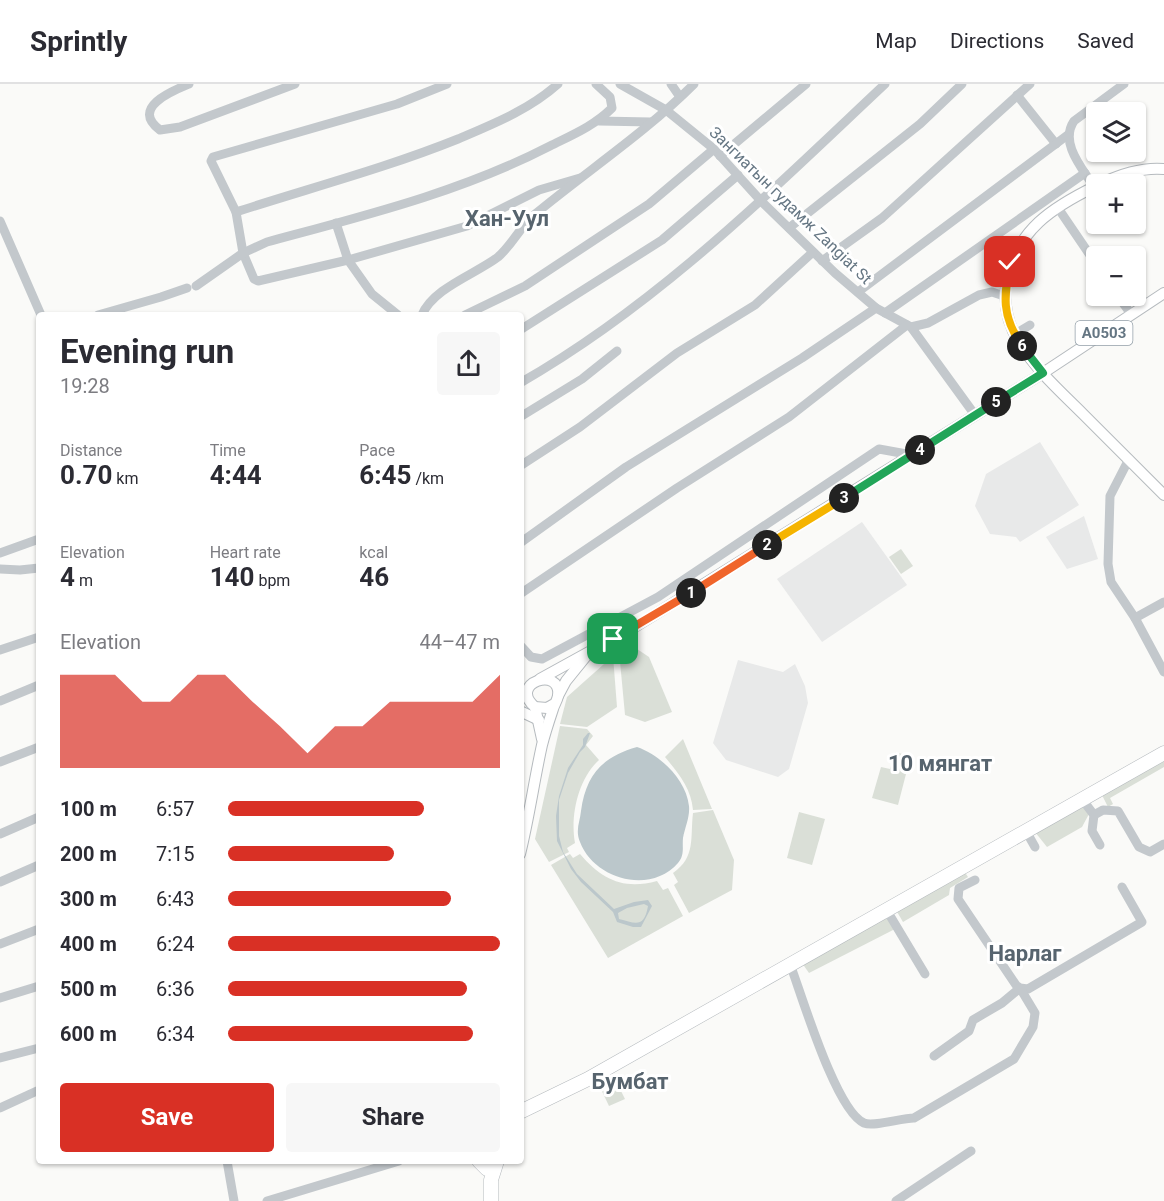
<!DOCTYPE html>
<meta charset="utf-8">
<style>
:root{--surface:#fff;--page:#f7f7f7;--text:#2b2b33;--muted:#7c7c81;--line:#e1e1e2;--accent:#d93025}
body{margin:0;font-family:Roboto,sans-serif;background:var(--page);color:var(--text);height:100vh;display:flex;flex-direction:column;font-size:22px;white-space:nowrap}
*{box-sizing:border-box;margin:0}
p{font-size:20px;color:var(--muted)}
.icon{flex:none;width:33px;height:33px;fill:none;stroke:currentColor;stroke-width:2;stroke-linecap:round;stroke-linejoin:round}
.map{position:relative;flex:1;overflow:hidden}
.side{position:absolute;left:36px;top:228px;width:488px;height:852px;display:flex;flex-direction:column;background:var(--surface);border-radius:6px;box-shadow:0 2px 4px #0004}
.side>*{flex:none}
.tools{position:absolute;left:1086px;top:18px;display:grid;gap:12px}
.tools a{display:grid;place-items:center;width:60px;height:60px;border-radius:6px;background:var(--surface);box-shadow:0 2px 4px #0004;font-size:30px}
.pin{position:absolute;display:grid;place-items:center;width:51px;height:51px;color:#fff;margin:-26px;border-radius:12px;box-shadow:0 3px 9px #0006}
.km{position:absolute;width:30px;height:30px;margin:-15px;border-radius:50%;background:#222;color:#fff;font-size:16px;line-height:30px;text-align:center}
.round{display:grid;place-items:center;flex:none;width:63px;height:63px;border-radius:6px;background:var(--page)}
.head{display:flex;align-items:center;justify-content:space-between;height:102px;padding:0 24px}
h1{font-size:33px;font-weight:700;line-height:45px}
.stats{display:grid;grid-template-columns:repeat(3,1fr);gap:9px;height:102px;padding:6px 24px}
.stats div{display:grid;align-content:center}
.stats b{font-size:26px;font-weight:700}
.stats small{font-size:16px;font-weight:400}
.stats p{font-size:16px}
.chart{height:168px;padding:12px 24px}
.chart p{display:flex;justify-content:space-between}
.chart svg{width:100%;height:108px;margin-top:6px;fill:var(--accent);opacity:.7}
.cta{display:flex;gap:12px;margin-top:auto;padding:12px 24px}
.cta a{flex:1;height:69px;border-radius:6px;background:var(--accent);color:#fff;font-size:24px;font-weight:700;line-height:69px;text-align:center}
.cta a+a{background:var(--page);color:var(--text)}
ul{padding:0 24px;list-style:none;font-size:20px}
li{display:grid;grid-template-columns:96px 72px 1fr;align-items:center;height:45px}
li i{height:15px;border-radius:8px;background:var(--accent)}
header{display:flex;align-items:center;gap:36px;box-sizing:border-box;height:84px;padding:0 30px;background:var(--surface);border-bottom:2px solid var(--line)}
header strong{font-size:28px}
nav{display:flex;gap:33px;margin-inline-start:auto;font-size:21px}
.map>svg:first-child{display:block}
.built{fill:#e8e9e9}
.green{fill:#dadfd7}
.water{fill:#bbc7cb;fill-rule:evenodd}
.lines{fill:none;stroke-linecap:round;stroke-linejoin:round}
.major-casing{stroke:#b5babe;stroke-width:12}
.highway-casing{stroke:#b4b9bd;stroke-width:15}
.minor{stroke:#c3c8cc;stroke-width:9}
.major{stroke:#fff;stroke-width:10}
.highway{stroke:#fff;stroke-width:14}
.split-1-casing{stroke:#fff;stroke-width:12}
.split-2-casing{stroke:#fff;stroke-width:12}
.split-3-casing{stroke:#fff;stroke-width:12}
.split-4-casing{stroke:#fff;stroke-width:12}
.split-5-casing{stroke:#fff;stroke-width:12}
.split-6-casing{stroke:#fff;stroke-width:12}
.split-7-casing{stroke:#fff;stroke-width:12}
.split-1{stroke:#f0652b;stroke-width:8}
.split-2{stroke:#f0652b;stroke-width:8}
.split-3{stroke:#f5b400;stroke-width:8}
.split-4{stroke:#22a559;stroke-width:8}
.split-5{stroke:#22a559;stroke-width:8}
.split-6{stroke:#22a559;stroke-width:8}
.split-7{stroke:#f5b400;stroke-width:8}
.labels{text-anchor:middle;stroke-width:6;stroke-linejoin:round;paint-order:stroke}
.shield{fill:#fff;stroke:#939fa8;stroke-width:1.5}
.shield-label{font-size:15px;font-weight:bold;fill:#657683}
.street-label{font-size:16px;fill:#657683;stroke:#fff}
.district-label{font-size:22px;font-weight:bold;fill:#57646e;stroke:#fff}
</style>
<header>
<strong>Sprintly</strong>
<nav><a>Map</a><a>Directions</a><a>Saved</a></nav>
</header>
<div class="map">
<svg width="1164" height="1117" viewBox="0 0 1164 1117">
<rect width="100%" height="100%" fill="#fafaf8"/>
<g class="built">
<path d="M1040,358L1079,421L1020,458L1016,453L990,450L975,422L986,390Z"/>
<path d="M1084,432L1098,475L1067,485L1046,453Z"/>
<path d="M862,438L907,501L822,558L777,495Z"/>
<path d="M738,576L783,588L795,580L805,602L808,619L789,685L778,693L726,676L713,659Z"/>
</g>
<g class="green">
<path d="M901,465L913,482L901,490L889,473Z"/>
<path d="M628,559L649,573L672,628L645,638L625,631L619,567Z"/>
<path d="M613,572L617,623L587,643L560,640L567,613Z"/>
<path d="M560,642L587,645L593,652L586,661L599,676C578,695 570,732 575,759L567,764L569,768L549,778L535,755Z"/>
<path d="M683,655L712,725L693,726C691,704 679,690 665,673Z"/>
<path d="M895,668L906,671L902,688L906,690L898,721L872,714L881,683L890,685Z"/>
<path d="M1164,675V683L1110,714L1113,720L1108,723L1102,711Z"/>
<path d="M1083,721L1089,730L1082,743L1047,763L1035,748Z"/>
<path d="M713,726L734,776L732,806L689,829L674,801L678,798L673,789C696,773 690,754 693,729Z"/>
<path d="M799,728L825,735L812,781L787,774Z"/>
<path d="M570,770L573,774L580,770C602,796 624,806 657,797L663,806L668,804L683,832L608,874L551,781Z"/>
<path d="M964,787L968,793L950,804L949,811L903,838L896,826Z"/>
<path d="M887,832L895,845L809,889L802,879Z"/>
<path d="M614,993L625,1015L609,1022L599,1001Z"/>
</g>
<g class="water">
<path d="M588,649H590L585,663L580,668L568,689L559,716V752L563,768L577,790L614,825L634,818L648,816L652,822L641,843H633L617,838L613,828L581,798L571,785L557,757L556,732L559,712L568,684L583,661V655ZM644,820L648,822C644,845 635,839 619,835L618,829L627,824Z"/>
<path d="M637,663C660,671 686,695 689,722C690,733 685,743 683,754C682,763 685,771 678,779C650,811 594,795 580,758C575,746 580,738 581,727C586,691 602,673 637,663Z"/>
</g>
<g class="lines">
<defs>
<g id="major">
<path d="M1099,100C1120,91 1141,83 1164,85"/>
<path d="M1096,102C1053,123 1016,146 1007,197C1003,219 1007,239 1019,258C1035,285 1061,308 1083,330C1110,357 1137,384 1164,411"/>
<path d="M540,595L638,541L1043,289L1164,209"/>
<path d="M558,612L566,597L587,571"/>
<path d="M535,623L542,655"/>
<path d="M520,627L539,636"/>
<path d="M520,770C529,734 534,697 542,661C545,649 549,637 553,625C554,621 557,617 558,612C562,581 507,599 535,623L547,624L554,620"/>
</g>
<g id="highway">
<path d="M520,1028L588,995L1164,669"/>
<path d="M479,1077L487,1085"/>
<path d="M491,1117V1096L497,1077"/>
</g>
</defs>
<use href="#major" class="major-casing"/>
<use href="#highway" class="highway-casing"/>
<g class="minor">
<path d="M189,0C172,7 130,24 160,46L180,43L295,0"/>
<path d="M447,0L397,20L213,73L211,77L236,128L243,169L254,195L258,197L348,176L467,142L539,106L580,94"/>
<path d="M620,0L666,26L714,65L761,117L835,189L876,224L911,243L975,331"/>
<path d="M671,0L680,13"/>
<path d="M1017,11L1056,60"/>
<path d="M599,37L651,38"/>
<path d="M720,72L806,0"/>
<path d="M1094,103C1083,85 1059,59 1074,37L1124,0"/>
<path d="M1058,124L1096,180"/>
<path d="M236,128C310,104 386,84 458,55C493,40 529,26 558,0"/>
<path d="M0,137L41,231"/>
<path d="M336,139L348,176L372,210L398,231"/>
<path d="M789,144L920,40L962,0"/>
<path d="M822,177L882,134L1030,0"/>
<path d="M196,202L243,169L267,158C363,132 461,108 550,62C572,51 594,42 612,24L610,13L596,0"/>
<path d="M858,208L1069,50"/>
<path d="M1118,212L1131,230"/>
<path d="M885,229L1085,89"/>
<path d="M98,231L161,213L187,204"/>
<path d="M422,231C433,204 476,190 498,173C512,161 520,143 534,131C587,87 645,49 694,0"/>
<path d="M465,231L525,202L599,153L649,120L714,65"/>
<path d="M911,243L928,239L979,211L992,208L1004,212"/>
<path d="M520,246L662,156L738,91"/>
<path d="M1015,250L1030,241"/>
<path d="M520,299C658,220 770,108 885,0"/>
<path d="M520,333L582,295L617,267"/>
<path d="M1129,375L1110,412L1108,480L1111,498L1135,534L1164,588"/>
<path d="M520,382L580,343L677,269L755,221L813,168"/>
<path d="M520,459L626,383L802,274L876,224"/>
<path d="M0,469L39,455"/>
<path d="M0,485L20,486L39,484"/>
<path d="M520,510L677,404L789,333L907,241"/>
<path d="M1135,534L1164,518"/>
<path d="M520,561L531,573L542,575L658,513L879,365L912,371"/>
<path d="M0,566L39,553"/>
<path d="M0,617L39,601"/>
<path d="M0,678L39,663"/>
<path d="M1082,715L1094,731L1092,747L1100,761"/>
<path d="M1094,731L1103,726L1118,727L1139,763L1150,768L1164,760"/>
<path d="M1026,747L1035,763"/>
<path d="M0,750L39,733"/>
<path d="M975,796L959,804L958,815L1016,901L1020,904L1028,905L1142,838L1122,803"/>
<path d="M0,798L39,781"/>
<path d="M886,825L925,890"/>
<path d="M0,860L39,845"/>
<path d="M790,880C802,912 836,1027 864,1039C874,1043 901,1034 914,1034L1014,975L1033,943L1035,929L1020,904L1002,919L973,936L969,947L934,972"/>
<path d="M0,914L39,902"/>
<path d="M0,974L39,964"/>
<path d="M0,1024L39,1006"/>
<path d="M227,1077L234,1117"/>
<path d="M267,1117L399,1077"/>
<path d="M896,1117L971,1067"/>
</g>
<use href="#major" class="major"/>
<use href="#highway" class="highway"/>
</g>
<g class="lines">
<defs>
<path id="split-1" d="M613,555L691,509"/>
<path id="split-2" d="M691,509L767,461"/>
<path id="split-3" d="M767,461L844,414"/>
<path id="split-4" d="M844,414L920,366"/>
<path id="split-5" d="M920,366L996,318"/>
<path id="split-6" d="M996,318L1043,289L1022,262"/>
<path id="split-7" d="M1010,178C1004,213 1001,231 1022,262"/>
</defs>
<use href="#split-1" class="split-1-casing"/>
<use href="#split-2" class="split-2-casing"/>
<use href="#split-3" class="split-3-casing"/>
<use href="#split-4" class="split-4-casing"/>
<use href="#split-5" class="split-5-casing"/>
<use href="#split-6" class="split-6-casing"/>
<use href="#split-7" class="split-7-casing"/>
<use href="#split-1" class="split-1"/>
<use href="#split-2" class="split-2"/>
<use href="#split-3" class="split-3"/>
<use href="#split-4" class="split-4"/>
<use href="#split-5" class="split-5"/>
<use href="#split-6" class="split-6"/>
<use href="#split-7" class="split-7"/>
</g>
<g class="labels">
<rect class="shield" x="1075.5" y="237" width="57" height="24" rx="4.5"/>
<g class="shield-label">
<text x="1104" y="254">A0503</text>
</g>
<g class="street-label">
<text transform="translate(791 121) rotate(44)" y="6">Зангиатын гудамж Zangiat St</text>
</g>
<g class="district-label">
<text x="507" y="142">Хан-Уул</text>
<text x="940" y="687">10 мянгат</text>
<text x="1025" y="877">Нарлаг</text>
<text x="630" y="1005">Бумбат</text>
</g>
</g>
</svg>
<div class="tools">
<a><svg class="icon" aria-label="layers" viewBox="0 0 24 24"><path d="M12 4l9 5-9 5-9-5zM3 14l9 5 9-5"/></svg></a>
<a>+</a>
<a>−</a>
</div>
<div class="pin" style="left:613px;top:555px;background:#1e9e55"><svg class="icon" aria-label="arrive" viewBox="0 0 24 24"><path d="M6 21V4h12l-3 4 3 4H6"/></svg></div>
<div class="pin" style="left:1010px;top:178px;background:#d93025"><svg class="icon" aria-label="check" viewBox="0 0 24 24"><path d="M5 12l5 5 9-10"/></svg></div>
<b class="km" style="left:691px;top:509px">1</b>
<b class="km" style="left:767px;top:461px">2</b>
<b class="km" style="left:844px;top:414px">3</b>
<b class="km" style="left:920px;top:366px">4</b>
<b class="km" style="left:996px;top:318px">5</b>
<b class="km" style="left:1022px;top:262px">6</b>
<section class="side">
<div class="head"><div><h1>Evening run</h1><p>19:28</p></div><a class="round"><svg class="icon" aria-label="share" viewBox="0 0 24 24"><path d="M12 15V3M7 8l5-5 5 5M5 13v7h14v-7"/></svg></a></div>
<div class="stats">
<div><p>Distance</p><b>0.70<small> km</small></b></div>
<div><p>Time</p><b>4:44</b></div>
<div><p>Pace</p><b>6:45<small> /km</small></b></div>
</div>
<div class="stats">
<div><p>Elevation</p><b>4<small> m</small></b></div>
<div><p>Heart rate</p><b>140<small> bpm</small></b></div>
<div><p>kcal</p><b>46</b></div>
</div>
<div class="chart"><p><span>Elevation</span>44–47 m</p>
<svg viewBox="0 0 160 44" preserveAspectRatio="none"><path d="M0 44V6L10 6L20 6L30 17L40 17L50 6L60 6L70 17L80 27L90 38L100 27L110 27L120 17L130 17L140 17L150 17L160 6V44z"/></svg>
</div>
<ul>
<li><b>100 m</b>6:57<i style="width:72%"></i></li>
<li><b>200 m</b>7:15<i style="width:61%"></i></li>
<li><b>300 m</b>6:43<i style="width:82%"></i></li>
<li><b>400 m</b>6:24<i style="width:100%"></i></li>
<li><b>500 m</b>6:36<i style="width:88%"></i></li>
<li><b>600 m</b>6:34<i style="width:90%"></i></li>
</ul>
<div class="cta"><a>Save</a><a>Share</a></div>
</section>
</div>
